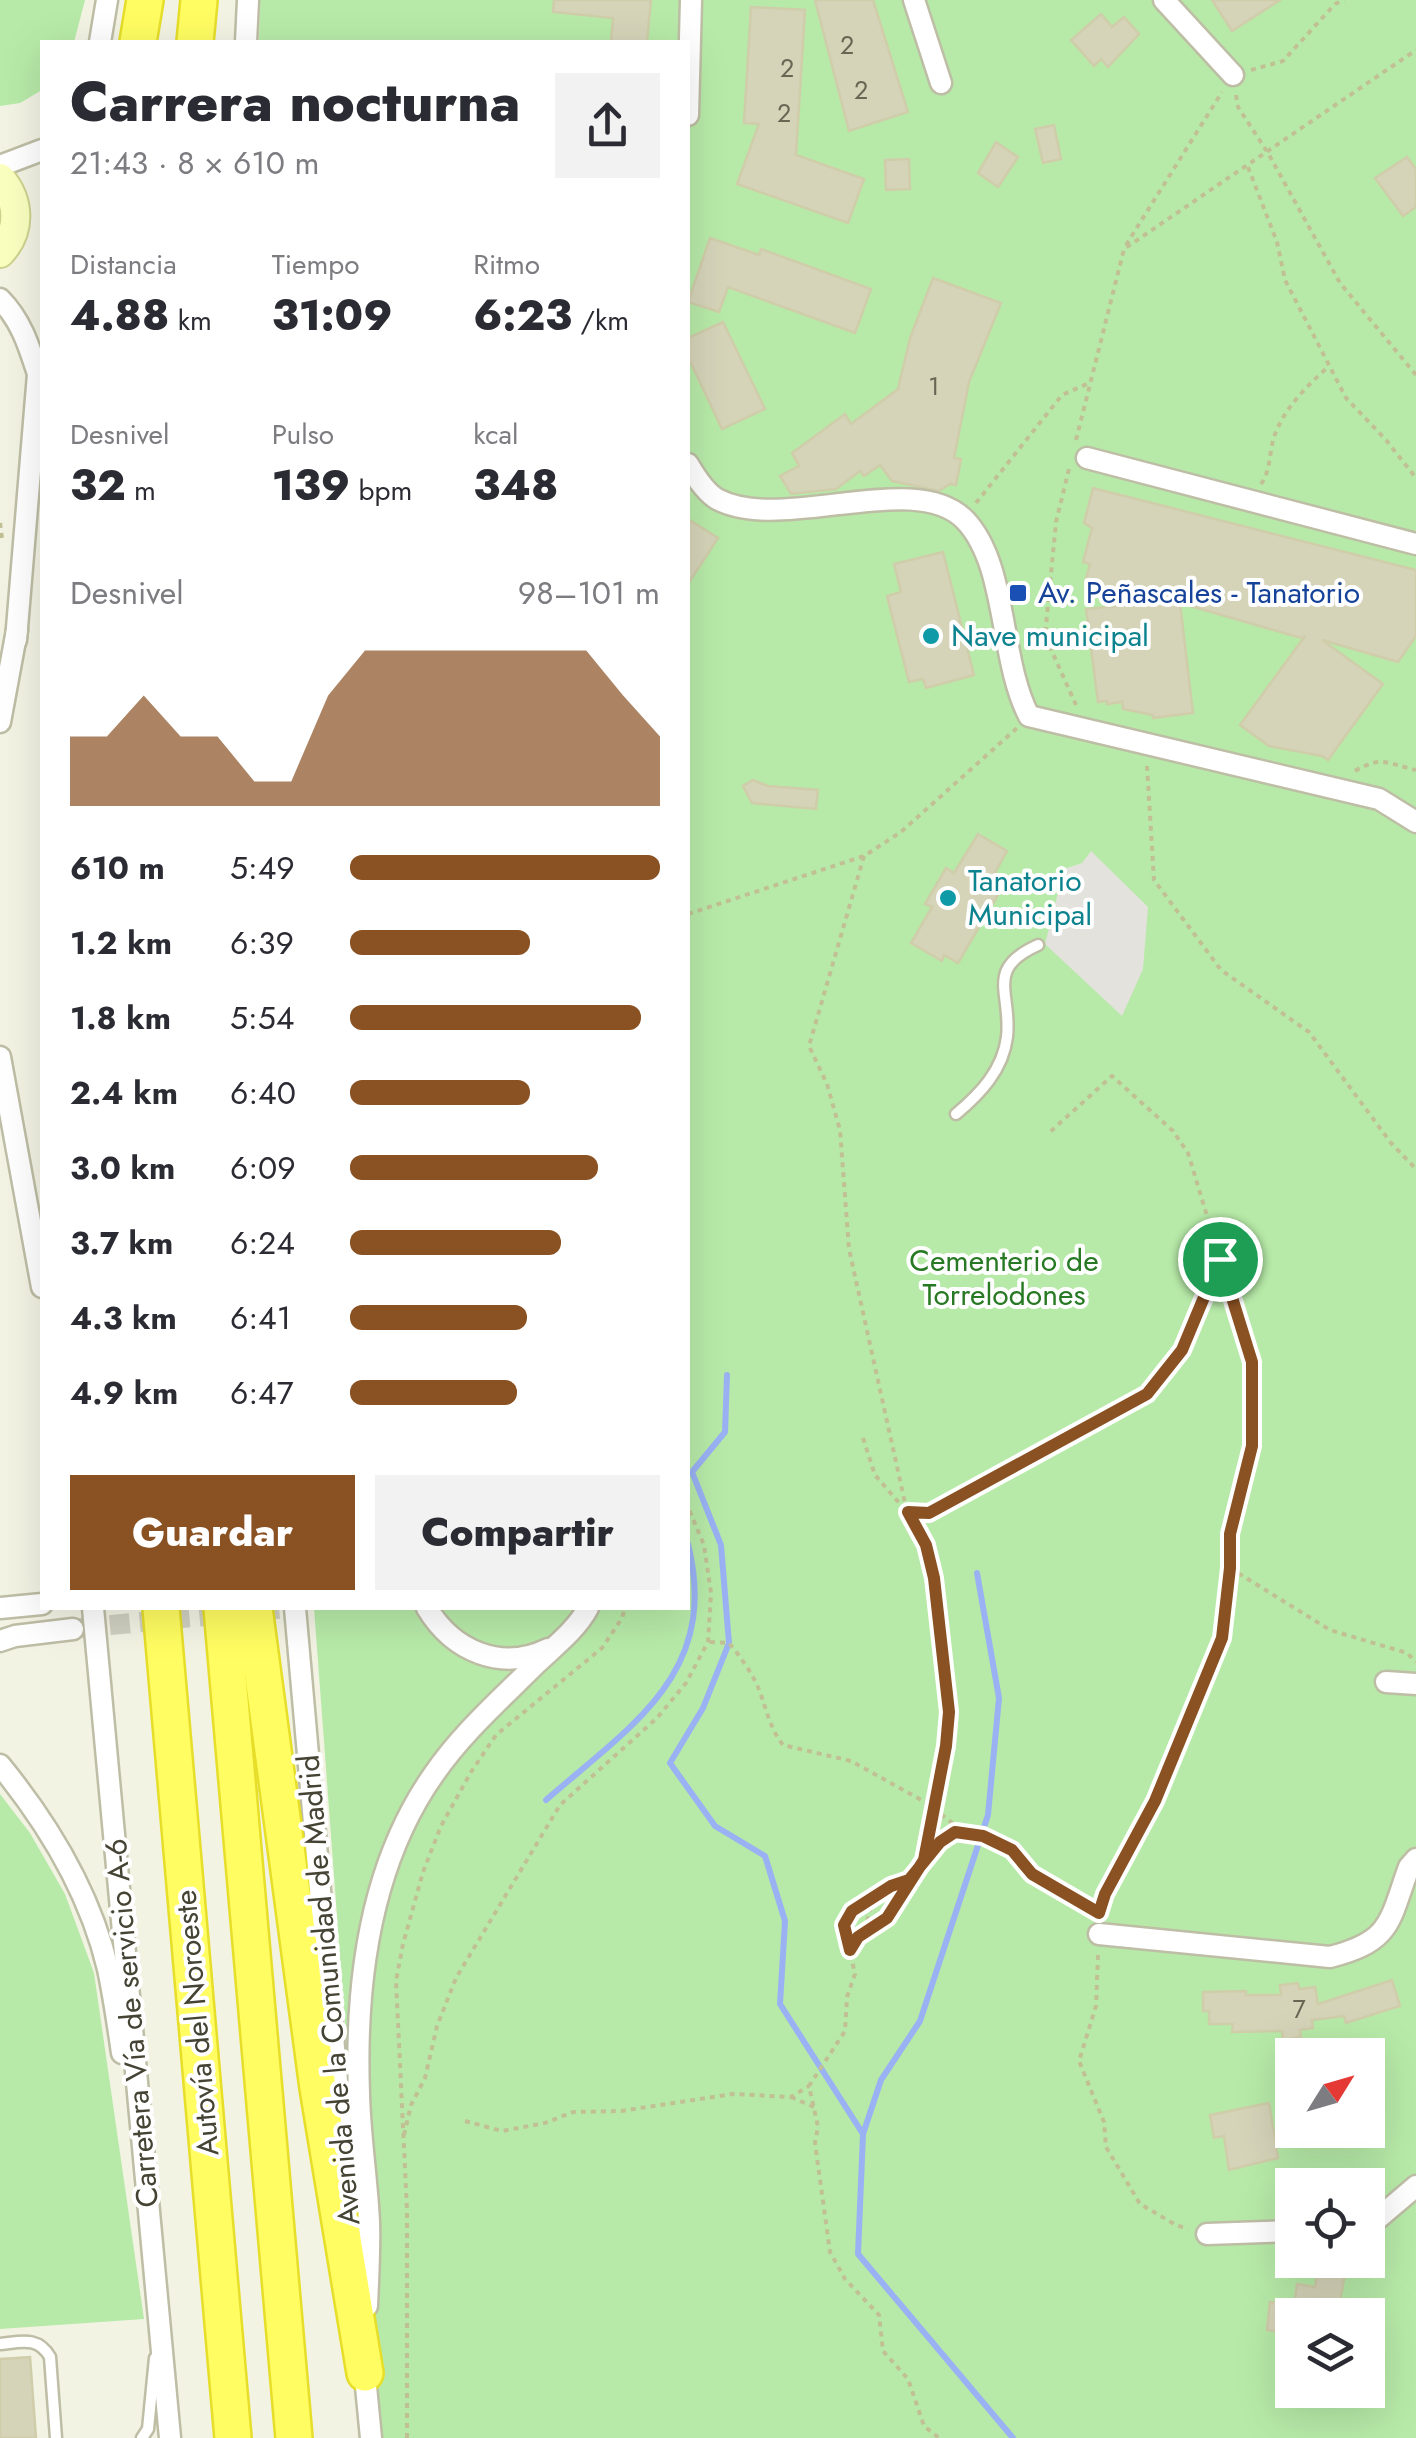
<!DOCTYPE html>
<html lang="es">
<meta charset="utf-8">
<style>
:root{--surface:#fff;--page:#f2f2f3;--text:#2b2b33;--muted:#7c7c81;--accent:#8a5122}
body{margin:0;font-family:Jost,sans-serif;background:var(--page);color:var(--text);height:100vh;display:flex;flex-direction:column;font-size:38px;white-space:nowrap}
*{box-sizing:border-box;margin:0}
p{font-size:32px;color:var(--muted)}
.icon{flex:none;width:55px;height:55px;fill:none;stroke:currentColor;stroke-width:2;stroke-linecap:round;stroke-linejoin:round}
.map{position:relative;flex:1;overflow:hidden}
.panel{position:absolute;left:40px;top:40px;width:650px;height:1570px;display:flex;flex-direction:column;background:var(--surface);border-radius:0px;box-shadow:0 10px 40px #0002}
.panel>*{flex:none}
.needle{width:65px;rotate:53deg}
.buttons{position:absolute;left:1275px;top:2038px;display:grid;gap:20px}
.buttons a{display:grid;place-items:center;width:110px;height:110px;border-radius:0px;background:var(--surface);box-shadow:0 10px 40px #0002;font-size:50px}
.pin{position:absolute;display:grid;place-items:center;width:85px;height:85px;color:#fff;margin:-42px;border:5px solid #fff;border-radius:50%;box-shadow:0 2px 10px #0007}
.round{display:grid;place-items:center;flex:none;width:105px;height:105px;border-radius:0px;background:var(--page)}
.summary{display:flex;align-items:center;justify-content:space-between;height:170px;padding:0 30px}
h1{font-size:55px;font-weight:800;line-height:75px}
.stats{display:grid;grid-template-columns:repeat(3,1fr);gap:15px;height:170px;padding:10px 30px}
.stats div{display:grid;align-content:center}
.stats b{font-size:42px;font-weight:800}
.stats small{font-size:28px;font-weight:400}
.stats p{font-size:28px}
.chart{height:280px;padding:20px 30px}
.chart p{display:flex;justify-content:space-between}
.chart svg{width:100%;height:180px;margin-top:10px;fill:var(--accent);opacity:.7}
.primary-button{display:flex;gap:20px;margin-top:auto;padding:20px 30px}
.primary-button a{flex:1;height:115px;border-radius:0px;background:var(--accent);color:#fff;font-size:40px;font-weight:800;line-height:115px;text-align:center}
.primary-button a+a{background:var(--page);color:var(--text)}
ul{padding:0 30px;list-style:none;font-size:32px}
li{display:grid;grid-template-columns:160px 120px 1fr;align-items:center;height:75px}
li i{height:25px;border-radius:12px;background:var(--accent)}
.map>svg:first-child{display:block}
.green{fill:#b7eaa8;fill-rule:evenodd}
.parking{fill:#e3e2dc}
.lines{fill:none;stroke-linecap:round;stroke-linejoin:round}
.stream{stroke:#9ab2f4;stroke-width:6}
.building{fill:#d5d3b8;stroke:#d0cdaa;stroke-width:2.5}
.minor-tunnel{stroke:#cfd0c0;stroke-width:20;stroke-dasharray:20 10;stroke-linecap:butt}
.service-casing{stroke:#bebda5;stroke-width:15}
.minor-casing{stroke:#bebda5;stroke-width:25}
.secondary-casing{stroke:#cfd28d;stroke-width:32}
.motorway-casing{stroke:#e6de29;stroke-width:40}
.path{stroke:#c1c095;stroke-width:4;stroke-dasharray:5 5;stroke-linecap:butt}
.service{stroke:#fff;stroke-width:10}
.minor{stroke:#fff;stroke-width:20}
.secondary{stroke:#faffc0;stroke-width:28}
.motorway{stroke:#fffd61;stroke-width:35}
.route-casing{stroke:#fff;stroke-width:20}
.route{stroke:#8a5122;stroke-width:12}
.transit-dot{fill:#1a4fb4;stroke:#fff;stroke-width:4}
.culture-dot{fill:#0f9aa8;stroke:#fff;stroke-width:4}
.labels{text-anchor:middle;stroke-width:8;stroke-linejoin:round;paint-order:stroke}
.number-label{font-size:25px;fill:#696754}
.transit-label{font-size:30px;fill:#164399;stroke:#fff;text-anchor:start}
.culture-label{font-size:30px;fill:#0d838f;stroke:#fff;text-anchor:start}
.park-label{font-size:30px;fill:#287923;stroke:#fff}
.street-label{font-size:30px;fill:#454333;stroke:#fff}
</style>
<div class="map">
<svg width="1416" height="2438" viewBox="0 0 1416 2438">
<rect width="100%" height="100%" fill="#f2f3e3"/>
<g class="green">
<path d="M0,0H85L74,42H42V90L20,103L0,106Z"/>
<path d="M260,0H1416V2438H376L314,1608H688V42H259ZM1292,2055H1368V2130H1292ZM1292,2185H1368V2260H1292ZM1292,2315H1368V2390H1292Z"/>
<path d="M0,1794L30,1833L65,1894L94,1973L144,2319L0,2329Z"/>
</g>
<path class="parking" d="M1091,851L1148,907L1143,969L1122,1016L1045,944L1064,869L1082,863Z"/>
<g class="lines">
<g class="stream">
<path d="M727,1375L725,1432L692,1472L721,1545L729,1643L703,1708L670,1763L715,1826L765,1856L785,1921L780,2004L863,2134L858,2254L1013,2438"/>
<path d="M546,1800C632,1725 720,1673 688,1544"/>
<path d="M863,2134L881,2080L920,2021L988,1815L999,1698L977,1573"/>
</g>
</g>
<g class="building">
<path d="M554,0H651L647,42H611L613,18L553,12Z"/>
<path d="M815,0H873L908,112L849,131Z"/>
<path d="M1212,0H1280L1232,31Z"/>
<path d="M751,7L805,10L796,155L864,179L848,223L737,184L759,124L744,123Z"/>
<path d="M1101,14L1112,27L1124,17L1139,34L1108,67L1101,59L1094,66L1071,40Z"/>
<path d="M1054,125L1061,159L1043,163L1035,129Z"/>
<path d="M996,142L1018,157L998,187L978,173Z"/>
<path d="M1407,157L1416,169V207L1403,216L1375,178Z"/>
<path d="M909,159L910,189L886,190L885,160Z"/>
<path d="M710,238L759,255L761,249L871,289L855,333L728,287L719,312L688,302Z"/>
<path d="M933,278L1001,303L969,382L954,458L961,459L956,485L950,484L939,491L892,481L880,465L864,476L860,471L836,489L791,494L780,476L799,466L792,453L845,414L851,424L898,389L910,338Z"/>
<path d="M723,322L765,409L722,429L688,357V338Z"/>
<path d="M1093,488L1416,570V636L1398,662L1322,640L1383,684L1328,760L1322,756L1269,746L1240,725L1305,636L1301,638L1180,603L1193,713L1153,718V715L1123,709L1122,702L1107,704V701L1098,702L1086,609L1168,601L1085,582L1090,564L1083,562L1092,528L1084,523Z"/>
<path d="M688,519L718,538L688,584Z"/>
<path d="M943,552L974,675L926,688L923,679L909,682L887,596L901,592L894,564Z"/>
<path d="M753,780L768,786L818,790L816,809L752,803L743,786Z"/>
<path d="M978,834L1007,851L991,880L994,882L991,887L998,895L958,963L944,955L942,961L911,943L932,907L925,904L946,868L954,873Z"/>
<path d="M1392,1980L1400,2006L1346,2023L1344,2016L1312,2020L1313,2028L1300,2030L1301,2037L1283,2040L1282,2031L1232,2032L1233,2024H1209V2011H1203V1992L1246,1991V1995H1281L1280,1985L1298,1983L1299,1989L1315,1987L1318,2004Z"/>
<path d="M1269,2103L1278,2158L1229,2170L1224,2136L1214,2138L1210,2115Z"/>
<path d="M1330,2267L1346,2268L1340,2301L1329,2300L1327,2309L1321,2308L1320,2315H1293L1297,2284L1315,2287L1318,2270L1329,2271Z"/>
<path d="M1270,2302L1292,2305V2334L1267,2330Z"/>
<path d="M30,2357L36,2438H0V2359Z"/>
</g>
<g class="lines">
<path class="minor-tunnel" d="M80,1628L287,1608"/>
<defs>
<g id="service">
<path d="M956,1114C980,1094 1003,1070 1007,1037C1012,993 984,969 1038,945"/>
<path d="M0,2344C21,2342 38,2336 50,2357L56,2438"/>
<path d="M142,2438L148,2429L155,2358"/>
</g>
<g id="minor">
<path d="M914,0L941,83"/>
<path d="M1164,0L1233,75"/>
<path d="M100,42L107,0"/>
<path d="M246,42L248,0"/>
<path d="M688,115L691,0"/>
<path d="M0,166L42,150"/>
<path d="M0,299C21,320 29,346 38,374L16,640"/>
<path d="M1087,458L1416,544"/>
<path d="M688,464C695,476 705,492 717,499C782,534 915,468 965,520C1008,565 999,659 1029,716L1379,799L1416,822"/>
<path d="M0,722L17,630"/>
<path d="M0,1057L42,1287"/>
<path d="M0,1608L42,1604"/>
<path d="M93,1608L170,2438"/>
<path d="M295,1608L342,2138"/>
<path d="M427,1608C453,1651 501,1672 548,1649"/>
<path d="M0,1641L15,1636L73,1629"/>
<path d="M1386,1682L1416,1684"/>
<path d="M0,1765C49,1825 90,1893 108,1969C114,1997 118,2025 122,2053"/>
<path d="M1099,1934L1330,1957C1392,1941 1389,1922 1409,1867L1416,1859"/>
<path d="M1368,2227L1416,2186"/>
<path d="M1207,2234L1292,2231"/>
<path d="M367,2306C368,2278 370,2250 369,2222C367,2179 360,2137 359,2094C355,1984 369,1866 434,1774C463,1732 501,1699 537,1663C555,1646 576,1630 588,1608"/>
<path d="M364,2366L371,2438"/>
</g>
<path id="secondary" d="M0,178C20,201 21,231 0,253"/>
<g id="motorway">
<path d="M138,42L145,0"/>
<path d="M195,42L199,0"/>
<path d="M161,1608L233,2438"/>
<path d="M222,1608L294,2438"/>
<path d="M254,1608L318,2088L365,2373"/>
</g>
</defs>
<use href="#service" class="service-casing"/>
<use href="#minor" class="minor-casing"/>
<use href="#secondary" class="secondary-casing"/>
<use href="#motorway" class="motorway-casing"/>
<g class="path">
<path d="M1251,70L1283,61L1335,4L1344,0"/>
<path d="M1236,95L1238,107L1268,153L1340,283L1416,375"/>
<path d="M1248,167L1277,242L1285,280L1346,398L1386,440L1416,478"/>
<path d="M1126,245L1222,92"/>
<path d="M1076,440L1124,249L1416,50"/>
<path d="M1069,469L1056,522L1045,636L1076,705"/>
<path d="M1261,484C1271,470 1269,453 1274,437C1284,408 1307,386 1329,366"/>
<path d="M976,503L1062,395L1087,384"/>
<path d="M0,523L2,538"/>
<path d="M1147,766L1154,880L1221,970L1309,1032L1391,1143L1416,1169"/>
<path d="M1355,771C1382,755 1388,764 1416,770"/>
<path d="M864,856L809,1046L827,1084L840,1130L849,1249L907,1512L926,1545L934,1578L949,1712L945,1746L924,1860L909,1881L891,1886L852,1911L844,1925L855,1974L847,1997L845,2031L809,2086L818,2127L815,2143L830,2252L845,2279L879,2315L883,2351L908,2379L924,2426L939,2438"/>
<path d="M688,914L864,856L901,832L1017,728"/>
<path d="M863,1438L875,1475L907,1512L929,1513L1147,1394L1182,1350L1220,1259L1188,1153L1173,1131L1112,1076L1050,1132"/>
<path d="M1230,1568L1330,1630L1407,1653L1416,1662"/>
<path d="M710,1642L729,1643C741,1657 754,1676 760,1692C767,1712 770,1728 783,1745L851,1761L925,1802L964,1832"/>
<path d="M927,1856L955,1833L983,1836L1012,1849L1032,1874L1098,1912"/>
<path d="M1099,1915L1105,1894L1155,1801L1222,1638L1230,1568V1534L1252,1446V1362L1220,1259"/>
<path d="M865,1931L873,1898"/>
<path d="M850,1950L857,1937L887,1918L909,1881"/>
<path d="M1098,1955L1096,2006L1079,2061L1104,2122L1106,2147L1140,2204L1176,2225L1188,2229"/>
<path d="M791,2097L814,2107"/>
<path d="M465,2121L502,2131L545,2123L573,2112L621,2111L733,2094L791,2097L809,2086"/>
<path d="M404,2135L411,2105L425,2078L437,2026L456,1978L560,1805L657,1718L686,1683L708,1642L711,1593L704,1545L688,1507"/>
<path d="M407,2438V2210L396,1981L403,1944L423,1872L441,1826L471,1772L496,1735L602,1648L622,1618L625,1608"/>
</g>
<use href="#service" class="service"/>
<use href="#minor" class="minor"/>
<use href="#secondary" class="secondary"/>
<use href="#motorway" class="motorway"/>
</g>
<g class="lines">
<defs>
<path id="route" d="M1220,1259L1182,1350L1147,1394L929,1513L908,1512L926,1545L934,1578L949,1712L946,1746L924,1860L887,1918L858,1937L850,1950L844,1925L852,1911L891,1886L909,1880L940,1842L955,1832L983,1836L1012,1850L1032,1874L1099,1913L1105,1894L1155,1801L1222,1638L1230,1568V1534L1252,1446V1362L1220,1259"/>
</defs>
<use href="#route" class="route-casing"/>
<use href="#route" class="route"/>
</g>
<rect class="transit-dot" x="1008" y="583" width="20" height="20" rx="5"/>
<g class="culture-dot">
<circle cx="931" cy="636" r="10"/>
<circle cx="948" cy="898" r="10"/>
</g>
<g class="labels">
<g class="number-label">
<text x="847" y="54">2</text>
<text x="787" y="77">2</text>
<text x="861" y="99">2</text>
<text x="784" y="122">2</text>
<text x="934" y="395">1</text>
<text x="1299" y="2018">7</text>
</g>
<g class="transit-label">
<text x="1038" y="603">Av. Peñascales - Tanatorio</text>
</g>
<g class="culture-label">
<text x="951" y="646">Nave municipal</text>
<text x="968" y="891">Tanatorio<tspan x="968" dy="34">Municipal</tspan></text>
</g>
<g class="park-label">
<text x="1004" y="1271">Cementerio de<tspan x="1004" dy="34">Torrelodones</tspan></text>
</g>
<g class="street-label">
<text transform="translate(329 1990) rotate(-95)" y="10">Avenida de la Comunidad de Madrid</text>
<text transform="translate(132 2023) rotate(-95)" y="10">Carretera Vía de servicio A-6</text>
<text transform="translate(197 2023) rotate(-95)" y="10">Autovía del Noroeste</text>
</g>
</g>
</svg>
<div class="buttons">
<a><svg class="needle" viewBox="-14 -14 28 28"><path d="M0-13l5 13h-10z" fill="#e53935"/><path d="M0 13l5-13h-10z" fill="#7c7c81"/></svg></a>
<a><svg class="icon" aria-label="locate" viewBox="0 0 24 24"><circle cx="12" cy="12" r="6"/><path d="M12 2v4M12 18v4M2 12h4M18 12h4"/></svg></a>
<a><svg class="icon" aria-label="layers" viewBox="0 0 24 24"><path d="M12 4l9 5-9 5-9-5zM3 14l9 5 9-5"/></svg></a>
</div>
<div class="pin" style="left:1220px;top:1259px;background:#1e9e55"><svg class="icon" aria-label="arrive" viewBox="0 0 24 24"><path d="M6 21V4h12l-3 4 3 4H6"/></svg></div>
<section class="panel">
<div class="summary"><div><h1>Carrera nocturna</h1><p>21:43 · 8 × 610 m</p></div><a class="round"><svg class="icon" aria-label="share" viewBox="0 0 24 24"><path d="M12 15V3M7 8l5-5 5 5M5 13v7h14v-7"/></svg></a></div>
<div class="stats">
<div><p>Distancia</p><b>4.88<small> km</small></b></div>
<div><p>Tiempo</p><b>31:09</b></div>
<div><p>Ritmo</p><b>6:23<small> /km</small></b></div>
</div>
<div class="stats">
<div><p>Desnivel</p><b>32<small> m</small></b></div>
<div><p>Pulso</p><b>139<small> bpm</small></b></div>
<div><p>kcal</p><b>348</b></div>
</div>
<div class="chart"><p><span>Desnivel</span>98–101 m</p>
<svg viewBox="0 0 160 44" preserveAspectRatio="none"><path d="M0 44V27L10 27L20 17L30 27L40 27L50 38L60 38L70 17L80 6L90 6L100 6L110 6L120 6L130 6L140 6L150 17L160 27V44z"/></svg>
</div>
<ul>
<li><b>610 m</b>5:49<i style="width:100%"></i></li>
<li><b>1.2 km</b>6:39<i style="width:58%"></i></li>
<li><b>1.8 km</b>5:54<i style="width:94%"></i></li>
<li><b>2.4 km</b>6:40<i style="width:58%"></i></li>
<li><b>3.0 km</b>6:09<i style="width:80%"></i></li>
<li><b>3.7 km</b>6:24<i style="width:68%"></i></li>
<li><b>4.3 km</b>6:41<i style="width:57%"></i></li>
<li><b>4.9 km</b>6:47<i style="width:54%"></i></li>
</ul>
<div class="primary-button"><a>Guardar</a><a>Compartir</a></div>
</section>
</div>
